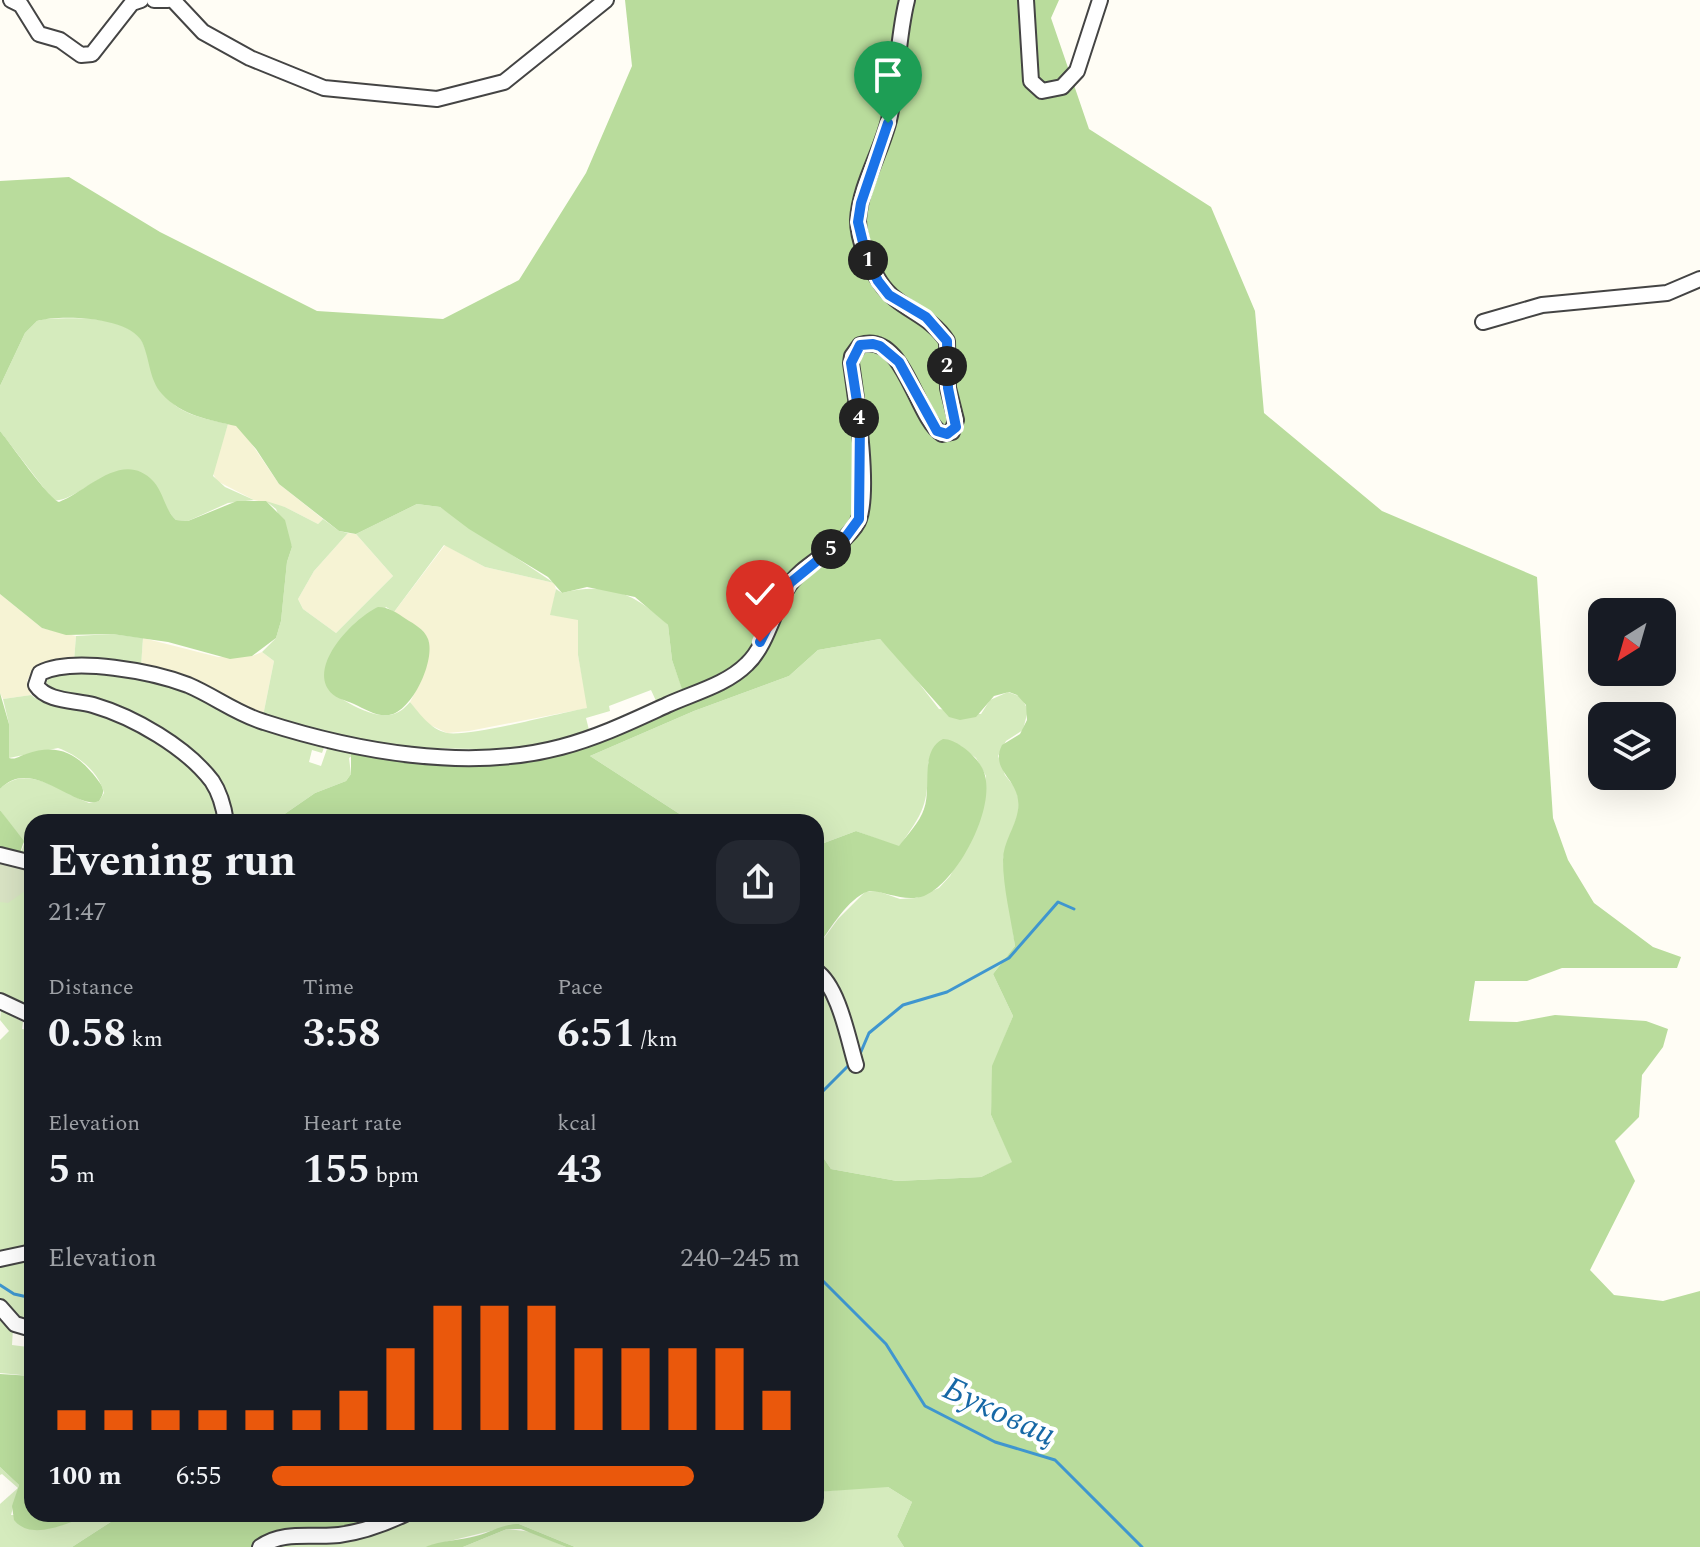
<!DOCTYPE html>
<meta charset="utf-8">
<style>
:root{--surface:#171b24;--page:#242831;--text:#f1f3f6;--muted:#9ea1a6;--accent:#ea580c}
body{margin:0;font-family:Spectral,serif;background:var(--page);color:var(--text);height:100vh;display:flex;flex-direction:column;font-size:30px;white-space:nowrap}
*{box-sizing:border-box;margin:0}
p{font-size:26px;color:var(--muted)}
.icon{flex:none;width:44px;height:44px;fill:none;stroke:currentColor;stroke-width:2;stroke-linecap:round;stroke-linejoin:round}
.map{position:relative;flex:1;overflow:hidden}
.sheet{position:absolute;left:24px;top:814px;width:800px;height:708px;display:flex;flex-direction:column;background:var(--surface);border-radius:24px;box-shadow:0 8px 32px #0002}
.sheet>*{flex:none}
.needle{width:52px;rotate:217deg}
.tools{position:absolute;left:1588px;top:598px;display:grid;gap:16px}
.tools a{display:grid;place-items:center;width:88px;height:88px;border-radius:16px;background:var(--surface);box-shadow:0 8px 32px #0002;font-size:40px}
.pin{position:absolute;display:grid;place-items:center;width:68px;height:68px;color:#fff;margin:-82px -34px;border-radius:50% 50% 50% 0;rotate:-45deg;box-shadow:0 0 8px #0007}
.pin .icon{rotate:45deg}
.km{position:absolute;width:40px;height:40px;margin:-20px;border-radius:50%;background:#222;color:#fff;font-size:22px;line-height:40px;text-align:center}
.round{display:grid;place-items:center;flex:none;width:84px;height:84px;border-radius:24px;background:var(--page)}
.headline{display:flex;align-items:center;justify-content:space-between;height:136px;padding:0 24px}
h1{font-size:44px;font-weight:700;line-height:60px}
.stats{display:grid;grid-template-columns:repeat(3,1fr);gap:12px;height:136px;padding:8px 24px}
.stats div{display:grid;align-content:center}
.stats b{font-size:40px;font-weight:700}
.stats small{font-size:22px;font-weight:400}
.stats p{font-size:22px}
.chart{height:224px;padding:16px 24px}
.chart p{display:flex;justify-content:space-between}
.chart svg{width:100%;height:144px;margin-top:8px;stroke:var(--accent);stroke-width:6}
ul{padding:0 24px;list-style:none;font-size:26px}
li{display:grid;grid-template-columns:128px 96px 1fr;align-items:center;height:60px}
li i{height:20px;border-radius:10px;background:var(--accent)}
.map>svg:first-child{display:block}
.farmland{fill:#f6f3d4}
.green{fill:#d5ebbd}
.forest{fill:#b9dc9c}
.cemetery{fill:#d9e3c4}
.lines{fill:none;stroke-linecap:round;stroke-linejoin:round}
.stream{stroke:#3f96cf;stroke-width:3}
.minor-casing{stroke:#444;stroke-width:18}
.minor{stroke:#fff;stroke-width:14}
.route-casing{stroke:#fff;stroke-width:16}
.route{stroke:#1a73e8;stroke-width:10}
.labels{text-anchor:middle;stroke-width:8;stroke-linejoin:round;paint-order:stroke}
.water-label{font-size:34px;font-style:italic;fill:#1768a6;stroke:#fff}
</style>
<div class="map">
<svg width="1700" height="1547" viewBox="0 0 1700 1547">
<rect width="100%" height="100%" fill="#fffdf5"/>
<g class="farmland">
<path d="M228,424L236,425L245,434L279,484L323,519L318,524L285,507L254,500L217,481L212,472Z"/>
<path d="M348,533L356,534L393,576L336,633L303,609L298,599L314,571Z"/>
<path d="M445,545L485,567L554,583L556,589L551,615L578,619V655L588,708L469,731L447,733L426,723L410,702L421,681L429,642L422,630L394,612Z"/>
<path d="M0,594L42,628L76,636L74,661L42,665L32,671L27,681L31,695L3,699L0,693Z"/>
<path d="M143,638L218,657L252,656L262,652L274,661L263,716L141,667Z"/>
</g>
<g class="green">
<path d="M45,319C72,318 112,315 135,333C143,339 146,351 149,360C166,409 179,413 228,424L213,476L225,487L254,500L228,503L188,521L176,520C158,503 156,465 120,471C97,475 69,504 53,500L0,431V386L25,333L37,321Z"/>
<path d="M266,501L285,507L318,524L323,519L339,531L348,533L314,571L298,599L303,609L336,633L393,576L356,534L417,504L440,507L554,583L485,567L444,545L394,612L386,607L325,680C330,697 371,718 389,715C398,714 404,709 410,702C420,714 430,729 447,733C470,737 559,713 587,708L578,655V620L550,615L556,589L562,593C607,582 635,593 668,625L672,660L683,691L657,703L651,690L609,706L610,711L586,718L590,734L524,750L383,747L263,716L274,661L262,652L276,638L281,621L287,562L292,547L276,509Z"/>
<path d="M112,634L143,638L141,667L74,661L76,636Z"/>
<path d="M880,639L901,660L939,709L981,714L990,700L1008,692L1021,697L1028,710L1023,730L1006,741L998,756L1005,775L1016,789L1019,801L1018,814L1003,858L1015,946L993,974L1013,1016L993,1066L991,1115L1013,1162L981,1177L897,1181L831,1169L816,1147V949L838,919L865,892L877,891L900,899L916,898L939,888L950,876L976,830L986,776L976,758L958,744L928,762C928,806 924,811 899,847L856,831L816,846V822H692L590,756L694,711L789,676L818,650Z"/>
<path d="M70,672L120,673L176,686L325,745L322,753L312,750L309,762L321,766L328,746L355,754L349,758L351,774L346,781L315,793L273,822H230L197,760L70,696L50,689L46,682L49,678Z"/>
<path d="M31,695C49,709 70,705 90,709C126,717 189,756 209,787C215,796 217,811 220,822H32V859L15,853L22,850L24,844L0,810V789C27,762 62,793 89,803L99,801L104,793C99,772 78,755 58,748L9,758V724L3,699Z"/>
<path d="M32,886V1012L0,996V902Z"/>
<path d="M1,1010L23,1022L22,1029L29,1030L32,1021V1250L0,1257V1040L9,1031L0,1020Z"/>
<path d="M32,1255V1327L19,1324L0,1303V1261Z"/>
<path d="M0,1310L13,1328L12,1345L28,1347L32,1331V1376L0,1373Z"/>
<path d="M0,1467L19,1485L11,1515L86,1517L90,1514H123L72,1547H0V1504L18,1488L2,1474L0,1475Z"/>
<path d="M868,1487H888L912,1502L897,1536L904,1547H575L519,1524L425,1547H264L390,1524L413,1514H816V1492Z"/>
<path d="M507,1529L532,1532L566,1547H463Z"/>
</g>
<g class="forest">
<path d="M625,0H1059L1051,18L1089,129L1211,207L1255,311L1264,413L1382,511L1537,577L1553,818L1568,860L1594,903L1653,947L1681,957L1677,968H1562L1527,981H1475L1469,1021L1517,1022L1555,1015L1646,1021L1668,1029L1663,1047L1642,1075L1639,1117L1615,1141L1635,1181L1590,1270L1614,1295L1663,1301L1700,1291V1547H904L897,1536L912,1502L888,1487L816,1492V1147L831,1169L897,1181L981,1177L1012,1162L991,1115L992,1066L1013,1016L993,974L1015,946C1011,918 1003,888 1003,860C1003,839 1021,821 1018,800C1016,778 990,769 1002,745L1020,734L1027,720L1026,705L1017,695L1009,692L994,696L976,717L960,720L949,717L880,639L818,650L789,676L694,711L590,756L692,822H273L315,793L346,781L351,774V754L522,759L686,701L672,660L668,625L635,597L587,587L562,593L548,577L469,529L440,507L417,504L356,534L339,531L279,484L256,449L236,426C210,420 182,416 162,394C149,380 150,359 142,342C130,317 61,314 37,321L25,333L0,386V181L69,177L160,232L317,311L443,319L519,280L586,173L632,66Z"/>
<path d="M0,431C11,444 48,498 59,502C87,492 123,448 154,482C164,494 165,510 176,520L188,521L237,501H266L285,520L292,547L287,562L281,621L276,638L252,656L230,659L168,642L112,634L66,635L42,628L0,594Z"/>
<path d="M378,607C389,607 397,613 406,619C414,624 424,629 428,639C436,660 412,712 389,715C377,717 365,709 354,704C345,700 333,698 328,689C311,661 356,617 378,607Z"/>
<path d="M0,693L9,724V758C17,760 18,756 26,754C58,743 77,753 97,779C103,787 106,791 99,801C76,811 32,755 0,789Z"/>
<path d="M943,739C956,739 974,754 981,766C1002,799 958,883 924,896C901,904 877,886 864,893C844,904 829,931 816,949V846L856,831L899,846C907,835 920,822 924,809C932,788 919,751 943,739Z"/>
<path d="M0,810L24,841L20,853L0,849Z"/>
<path d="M0,1374L32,1376V1514H90L86,1517C64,1524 31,1541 14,1520L12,1506L19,1485L0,1467Z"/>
<path d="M123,1514H413C366,1535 312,1530 264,1547H72Z"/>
<path d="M519,1524L575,1547H566L521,1529H507L463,1547H425C442,1540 459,1541 476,1536C492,1532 502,1524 519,1524Z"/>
</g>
<path class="cemetery" d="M0,858L32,865V886L8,903L0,902Z"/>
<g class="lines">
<g class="stream">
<path d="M860,1054L869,1033L903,1005L947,992L1009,958L1058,902L1074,909"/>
<path d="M816,1098L849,1065"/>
<path d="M816,1274L886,1344L925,1406L995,1442L1055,1460L1142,1547"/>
<path d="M0,1285L14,1294L32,1298"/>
</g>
<defs>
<g id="minor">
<path d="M11,0L21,5L39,34L60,40L81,55L92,54L132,3L141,0"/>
<path d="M154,0H168"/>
<path d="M173,0L203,32L250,58L324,88L437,99L504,82L606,0"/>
<path d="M1026,0L1031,81L1042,91L1062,87L1077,71L1100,0"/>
<path d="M1483,322L1542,305L1667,293L1700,279"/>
<path d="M226,822C224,808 220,793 212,781C186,747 134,717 93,705C75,700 47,702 36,685L40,673C74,656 154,672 188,685C214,696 237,714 264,722C354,751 467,772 561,747C599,737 632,721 667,705C693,693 726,685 747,664C766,646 773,613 786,590C799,567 827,556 845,538C850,533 857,526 859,519C870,488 856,398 851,363L852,356L860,345C905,331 915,417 942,434L952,432L956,420L948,388L947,341C929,313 898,310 880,282C869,266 858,240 858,220C860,185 881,153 889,120C898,81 897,40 907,0"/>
<path d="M0,855L32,863"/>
<path d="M816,971C839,987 848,1039 856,1065"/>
<path d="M0,1001L32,1016"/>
<path d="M0,1259L32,1252"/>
<path d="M0,1307L15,1324L32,1329"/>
<path d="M260,1547C283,1530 313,1538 339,1535C362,1532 384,1524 405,1514"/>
</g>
</defs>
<use href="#minor" class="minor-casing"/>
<use href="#minor" class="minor"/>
</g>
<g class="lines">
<defs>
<path id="route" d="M760,642L790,583L845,538L859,519L860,421L851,363L860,345L873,344L880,346L899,362L937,431L947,434L956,427L948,388L947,341L926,317L889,295L878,281L867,259L858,222L861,203L888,123"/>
</defs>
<use href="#route" class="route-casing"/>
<use href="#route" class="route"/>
</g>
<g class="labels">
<g class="water-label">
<text transform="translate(1000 1410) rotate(25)" y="12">Буковац</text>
</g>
</g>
</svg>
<div class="tools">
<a><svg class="needle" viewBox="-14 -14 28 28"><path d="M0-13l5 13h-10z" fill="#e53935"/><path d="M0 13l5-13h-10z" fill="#9ea1a6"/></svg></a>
<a><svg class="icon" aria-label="layers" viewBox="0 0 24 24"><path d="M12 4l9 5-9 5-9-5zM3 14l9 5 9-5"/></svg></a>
</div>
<div class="pin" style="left:888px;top:123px;background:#1e9e55"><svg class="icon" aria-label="arrive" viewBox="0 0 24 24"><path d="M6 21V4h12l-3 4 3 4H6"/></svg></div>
<div class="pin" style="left:760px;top:642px;background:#d93025"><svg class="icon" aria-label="check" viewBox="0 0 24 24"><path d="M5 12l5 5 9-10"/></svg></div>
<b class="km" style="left:868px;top:260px">1</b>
<b class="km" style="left:947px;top:366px">2</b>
<b class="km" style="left:859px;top:418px">4</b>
<b class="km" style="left:831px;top:549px">5</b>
<section class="sheet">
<div class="headline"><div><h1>Evening run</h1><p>21:47</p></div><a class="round"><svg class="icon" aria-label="share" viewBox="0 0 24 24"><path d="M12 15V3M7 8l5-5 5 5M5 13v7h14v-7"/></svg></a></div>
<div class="stats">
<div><p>Distance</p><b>0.58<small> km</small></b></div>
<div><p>Time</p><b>3:58</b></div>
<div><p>Pace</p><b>6:51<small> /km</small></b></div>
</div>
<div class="stats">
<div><p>Elevation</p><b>5<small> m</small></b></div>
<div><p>Heart rate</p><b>155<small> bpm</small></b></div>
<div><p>kcal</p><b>43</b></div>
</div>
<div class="chart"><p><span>Elevation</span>240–245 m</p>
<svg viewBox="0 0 160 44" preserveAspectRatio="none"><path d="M5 44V38M15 44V38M25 44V38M35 44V38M45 44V38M55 44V38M65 44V32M75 44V19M85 44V6M95 44V6M105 44V6M115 44V19M125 44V19M135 44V19M145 44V19M155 44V32"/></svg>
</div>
<ul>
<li><b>100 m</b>6:55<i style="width:80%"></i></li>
</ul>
</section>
</div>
